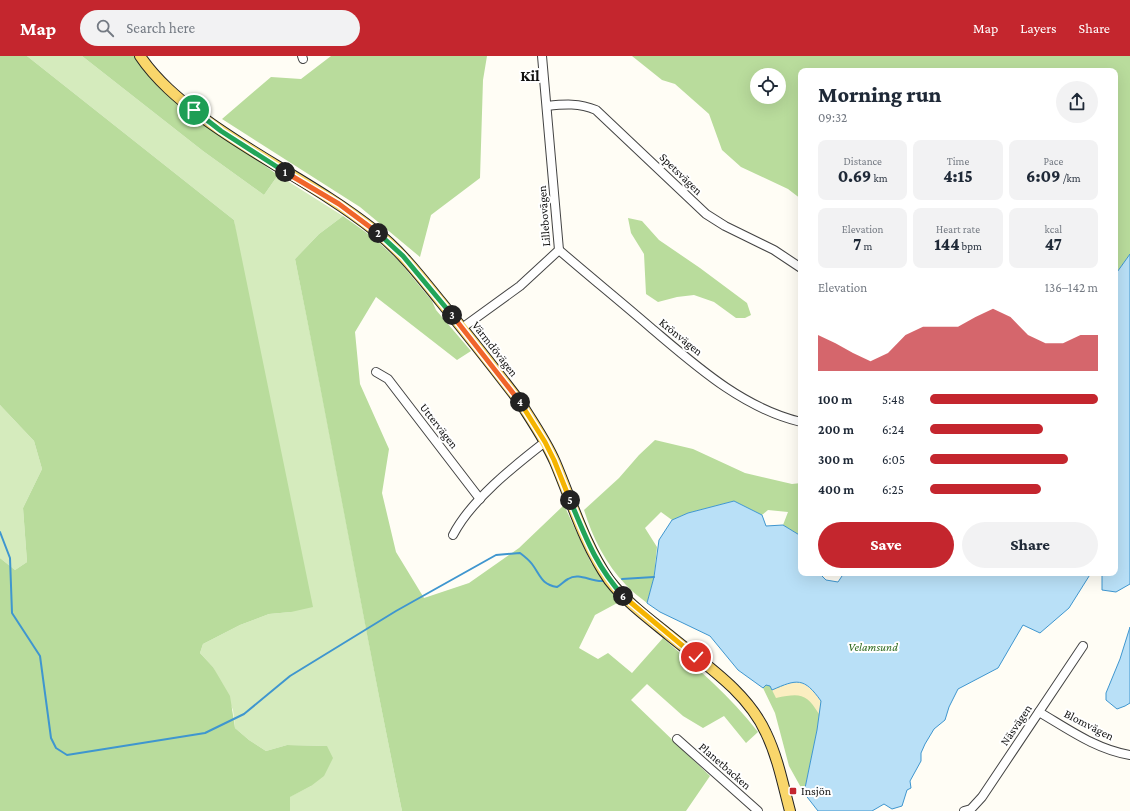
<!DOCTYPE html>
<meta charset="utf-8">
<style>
:root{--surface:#fff;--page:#f2f2f3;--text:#1f2937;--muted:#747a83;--accent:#c4262e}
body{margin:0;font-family:"Crimson Pro",serif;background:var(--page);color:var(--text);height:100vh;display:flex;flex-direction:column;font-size:15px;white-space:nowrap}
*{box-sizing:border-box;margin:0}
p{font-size:13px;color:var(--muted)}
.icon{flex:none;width:22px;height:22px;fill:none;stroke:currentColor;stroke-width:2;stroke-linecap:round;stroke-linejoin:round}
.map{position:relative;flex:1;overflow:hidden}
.sheet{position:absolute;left:798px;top:12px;width:320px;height:508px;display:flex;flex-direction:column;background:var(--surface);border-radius:8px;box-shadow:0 4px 16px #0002}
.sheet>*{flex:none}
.controls{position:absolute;left:750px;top:12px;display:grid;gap:8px}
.controls a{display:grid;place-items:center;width:36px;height:36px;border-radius:50%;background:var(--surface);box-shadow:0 4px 16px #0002;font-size:20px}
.pin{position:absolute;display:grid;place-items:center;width:34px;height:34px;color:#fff;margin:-17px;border:2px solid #fff;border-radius:50%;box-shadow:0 1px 4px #0007}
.km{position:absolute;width:20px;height:20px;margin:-10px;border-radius:50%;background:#222;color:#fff;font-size:11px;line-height:20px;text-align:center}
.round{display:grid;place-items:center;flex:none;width:42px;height:42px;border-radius:21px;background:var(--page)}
.overview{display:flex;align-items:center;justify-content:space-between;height:68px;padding:0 20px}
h1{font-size:22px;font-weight:800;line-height:30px}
.metrics{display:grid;grid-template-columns:repeat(3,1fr);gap:6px;height:68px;padding:4px 20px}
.metrics div{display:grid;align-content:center;border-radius:8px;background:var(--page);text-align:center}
.metrics b{font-size:17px;font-weight:800}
.metrics small{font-size:11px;font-weight:400}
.metrics p{font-size:11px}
.chart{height:112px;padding:8px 20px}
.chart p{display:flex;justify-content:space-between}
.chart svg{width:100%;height:72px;margin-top:4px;fill:var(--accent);opacity:.7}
.primary-button{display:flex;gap:8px;margin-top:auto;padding:8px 20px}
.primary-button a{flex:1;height:46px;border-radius:24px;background:var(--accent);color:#fff;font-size:16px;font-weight:800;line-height:46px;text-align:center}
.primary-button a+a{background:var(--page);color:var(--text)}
ul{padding:0 20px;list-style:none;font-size:13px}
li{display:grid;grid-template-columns:64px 48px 1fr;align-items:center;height:30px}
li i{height:10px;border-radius:5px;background:var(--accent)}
header{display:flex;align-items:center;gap:24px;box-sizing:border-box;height:56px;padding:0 20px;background:var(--accent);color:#fff}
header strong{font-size:19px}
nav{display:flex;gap:22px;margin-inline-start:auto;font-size:14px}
.search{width:280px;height:36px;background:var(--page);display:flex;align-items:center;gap:10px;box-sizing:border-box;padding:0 14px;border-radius:22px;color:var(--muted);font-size:15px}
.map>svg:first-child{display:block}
.green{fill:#d5ebbd}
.forest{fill:#b9dc9c;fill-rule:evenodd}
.sand{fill:#fbeec1}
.water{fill:#b9e0f7;stroke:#3f96cf}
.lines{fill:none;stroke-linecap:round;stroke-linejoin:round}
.stream{stroke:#3f96cf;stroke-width:2}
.minor-casing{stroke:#444;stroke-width:10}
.major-casing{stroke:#222;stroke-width:12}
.minor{stroke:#fff;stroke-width:8}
.major{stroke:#f9d66b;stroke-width:10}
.split-1-casing{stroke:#fff;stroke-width:8}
.split-2-casing{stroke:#fff;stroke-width:8}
.split-3-casing{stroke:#fff;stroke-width:8}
.split-4-casing{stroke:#fff;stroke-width:8}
.split-5-casing{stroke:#fff;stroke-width:8}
.split-6-casing{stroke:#fff;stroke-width:8}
.split-7-casing{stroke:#fff;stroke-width:8}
.split-1{stroke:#22a559;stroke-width:5}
.split-2{stroke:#f0652b;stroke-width:5}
.split-3{stroke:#22a559;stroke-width:5}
.split-4{stroke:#f0652b;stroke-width:5}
.split-5{stroke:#f5b400;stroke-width:5}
.split-6{stroke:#22a559;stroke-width:5}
.split-7{stroke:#f5b400;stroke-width:5}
.poi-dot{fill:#c4262e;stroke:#fff;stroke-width:1.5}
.labels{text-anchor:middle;stroke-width:4;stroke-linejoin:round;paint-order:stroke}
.street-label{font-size:12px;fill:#111;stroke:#fff}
.park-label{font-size:12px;font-style:italic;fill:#2f6b1f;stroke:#fff}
.poi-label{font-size:12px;fill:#111;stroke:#fff;text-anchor:start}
.district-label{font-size:16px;font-weight:bold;fill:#111;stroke:#fff}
</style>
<header>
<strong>Map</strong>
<div class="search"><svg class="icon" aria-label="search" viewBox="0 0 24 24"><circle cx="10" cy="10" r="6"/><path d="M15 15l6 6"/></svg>Search here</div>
<nav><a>Map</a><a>Layers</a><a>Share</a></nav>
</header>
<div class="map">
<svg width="1130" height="755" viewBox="0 0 1130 755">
<rect width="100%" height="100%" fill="#fffdf5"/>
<g class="green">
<path d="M27,0H82L203,95L264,139L278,119L343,160L319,178L295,203C333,387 364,571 402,755H290L289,741L311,730L327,690L287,689L266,695L249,684L235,672L233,654L213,611L200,597L203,588L240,569L269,558L291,556L234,164Z"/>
<path d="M0,349L34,385L42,413L23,452L27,506L15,514L0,502Z"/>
</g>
<g class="forest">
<path d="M0,0H27L234,164L313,551L291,556L269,558L240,569L203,588L200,597L213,611L230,640L235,672L249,684L266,695L287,689L327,690L333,702L324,720L311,730L290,741V755H0V502L15,514L27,506L23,452L42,413L34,385L0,349Z"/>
<path d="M82,0H134L181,50L278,119L264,139L203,95Z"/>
<path d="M331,0H487L483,24L480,122L431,159L420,201L360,151L222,63L271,21L301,23Z"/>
<path d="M632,0H1130V198L1115,219V15H801V143L788,133L741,111L722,94L709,58L675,28L662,24ZM757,19H779V41H757Z"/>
<path d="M343,160L374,182L399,205L432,245L436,254L471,295L457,304L376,241L355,276L360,328L389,393L382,437L396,496L424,542L469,527L519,492L564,449L591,507L621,545L595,559L579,592L598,603L608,597L632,617L663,582C697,612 730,640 758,676L746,687L724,660L703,672L683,660L647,628L631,644L710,720L686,755H402C364,571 332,386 295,203L319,178Z"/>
<path d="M628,162L642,165L659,184L700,212L747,247L751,259L745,262H736L714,246L694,239L677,241L658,246L646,238L644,198L631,177Z"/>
<path d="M655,384L693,393L745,417L792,428L801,427V480L783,469L788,456L768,454L762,459L734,445L688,457L672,464L661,456L645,472L657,491L654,521L647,547C640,541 632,536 626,529C606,509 592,480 584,454L619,422L639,399Z"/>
<path d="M766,629H770L772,634L783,629L821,645L817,675L804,737L789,710L775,657L763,632Z"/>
</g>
<path class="sand" d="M796,625C808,629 813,634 821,645L819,658C806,637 800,637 776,642L772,634Z"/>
<g class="water">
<path d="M1130,198V528L1116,536L1102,534V517H1115V219Z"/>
<path d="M734,445L762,459L766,470L783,469L801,480V517H819L826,524L838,526L844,517H1091L1069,552L1040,577L1023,569L998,612L958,633L949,651L945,664L934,673L925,688L921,697V705L910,725L911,732L907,734L902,750L892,753L884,748L872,755H818L804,737L817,674L821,645C804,621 797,623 772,634L770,630L766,629L763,632L738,614L710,580L660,556L647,547L654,521L659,484L672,464L688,457Z"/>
<path d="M1130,571V647L1125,650L1117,653L1106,644V637L1120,603Z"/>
</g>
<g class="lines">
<g class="stream">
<path d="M0,476L10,502L12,557L40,600L51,682L56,692L67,699L205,677L244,658L290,620L396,555L496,499L520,497C524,500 529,504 532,508C541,520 541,528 557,531C561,529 564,525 568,523C579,516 591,526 603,525"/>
<path d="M622,523L654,521"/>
</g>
<defs>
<g id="minor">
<path d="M302,0L303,3"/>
<path d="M547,50C565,48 579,47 596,54L706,158L725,170L774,194L801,212"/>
<path d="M559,194C589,220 620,245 650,271C695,309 742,352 801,366"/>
<path d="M462,272L520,230L559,194L542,0"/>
<path d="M376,316L388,323L480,443"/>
<path d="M453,479C471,444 514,410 545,386"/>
<path d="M1039,656C1068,673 1097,694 1130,699"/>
<path d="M677,683L758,755"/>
<path d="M964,755L971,753L982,741L1083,590"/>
</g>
<path id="major" d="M140,0C156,24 179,43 202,61C257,102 320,131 374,174C400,194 420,220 441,246C468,279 494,312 520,346C532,365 546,385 555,406C572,446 584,488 609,524C625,545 648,562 669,579C704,608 747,635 766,677C778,702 783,729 790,755"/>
</defs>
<use href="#minor" class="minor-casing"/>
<use href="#major" class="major-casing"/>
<use href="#minor" class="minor"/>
<use href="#major" class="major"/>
</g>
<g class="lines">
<defs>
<path id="split-1" d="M194,54L221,75L285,116"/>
<path id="split-2" d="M285,116L339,148L378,177"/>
<path id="split-3" d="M378,177L403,200L452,259"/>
<path id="split-4" d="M452,259L520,346"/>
<path id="split-5" d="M520,346L545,386L554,404L570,444"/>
<path id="split-6" d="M570,444C586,482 595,508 623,540"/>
<path id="split-7" d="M623,540L696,601"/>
</defs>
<use href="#split-1" class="split-1-casing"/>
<use href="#split-2" class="split-2-casing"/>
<use href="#split-3" class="split-3-casing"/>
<use href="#split-4" class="split-4-casing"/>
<use href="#split-5" class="split-5-casing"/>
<use href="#split-6" class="split-6-casing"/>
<use href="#split-7" class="split-7-casing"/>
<use href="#split-1" class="split-1"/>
<use href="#split-2" class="split-2"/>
<use href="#split-3" class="split-3"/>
<use href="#split-4" class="split-4"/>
<use href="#split-5" class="split-5"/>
<use href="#split-6" class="split-6"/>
<use href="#split-7" class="split-7"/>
</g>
<rect class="poi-dot" x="789" y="731" width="8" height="8" rx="2"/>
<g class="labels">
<g class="street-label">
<text transform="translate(681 118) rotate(44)" y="4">Spetsvägen</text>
<text transform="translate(544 160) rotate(-94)" y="4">Lillebovägen</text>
<text transform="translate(681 281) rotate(39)" y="4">Krönvägen</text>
<text transform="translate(495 293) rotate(52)" y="4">Värmdövägen</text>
<text transform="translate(439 370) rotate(52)" y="4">Uttervägen</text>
<text transform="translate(1016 669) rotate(-56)" y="4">Näsvägen</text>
<text transform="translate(1089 669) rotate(27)" y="4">Blomvägen</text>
<text transform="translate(725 710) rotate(41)" y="4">Planetbacken</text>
</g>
<g class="park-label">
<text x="873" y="595">Velamsund</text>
</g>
<g class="poi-label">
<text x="801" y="739">Insjön</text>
</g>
<g class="district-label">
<text x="530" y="25">Kil</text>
</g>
</g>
</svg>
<div class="controls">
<a><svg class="icon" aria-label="locate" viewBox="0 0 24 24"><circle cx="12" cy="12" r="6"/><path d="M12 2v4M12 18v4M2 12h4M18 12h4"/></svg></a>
</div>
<div class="pin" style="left:194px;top:54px;background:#1e9e55"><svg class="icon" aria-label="arrive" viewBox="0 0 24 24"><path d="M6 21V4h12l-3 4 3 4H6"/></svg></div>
<div class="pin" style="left:696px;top:601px;background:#d93025"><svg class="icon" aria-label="check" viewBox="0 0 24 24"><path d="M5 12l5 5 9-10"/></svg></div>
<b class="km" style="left:285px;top:116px">1</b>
<b class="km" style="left:378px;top:177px">2</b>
<b class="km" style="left:452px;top:259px">3</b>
<b class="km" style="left:520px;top:346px">4</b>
<b class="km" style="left:570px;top:444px">5</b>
<b class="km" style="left:623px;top:540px">6</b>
<section class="sheet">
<div class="overview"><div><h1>Morning run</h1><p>09:32</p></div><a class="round"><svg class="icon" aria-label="share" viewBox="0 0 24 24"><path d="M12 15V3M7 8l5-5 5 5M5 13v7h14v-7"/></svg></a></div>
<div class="metrics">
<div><p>Distance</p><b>0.69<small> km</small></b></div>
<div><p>Time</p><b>4:15</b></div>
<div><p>Pace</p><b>6:09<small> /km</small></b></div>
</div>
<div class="metrics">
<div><p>Elevation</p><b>7<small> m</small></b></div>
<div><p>Heart rate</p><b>144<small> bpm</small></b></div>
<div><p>kcal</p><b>47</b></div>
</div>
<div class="chart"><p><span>Elevation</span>136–142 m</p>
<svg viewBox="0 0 160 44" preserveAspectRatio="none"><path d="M0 44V22L10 27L20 33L30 38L40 33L50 22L60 17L70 17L80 17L90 11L100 6L110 11L120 22L130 27L140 27L150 22L160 22V44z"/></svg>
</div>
<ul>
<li><b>100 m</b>5:48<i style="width:100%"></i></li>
<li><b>200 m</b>6:24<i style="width:67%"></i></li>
<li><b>300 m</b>6:05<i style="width:82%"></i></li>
<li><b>400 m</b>6:25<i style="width:66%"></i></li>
</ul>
<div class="primary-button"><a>Save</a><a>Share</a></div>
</section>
</div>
